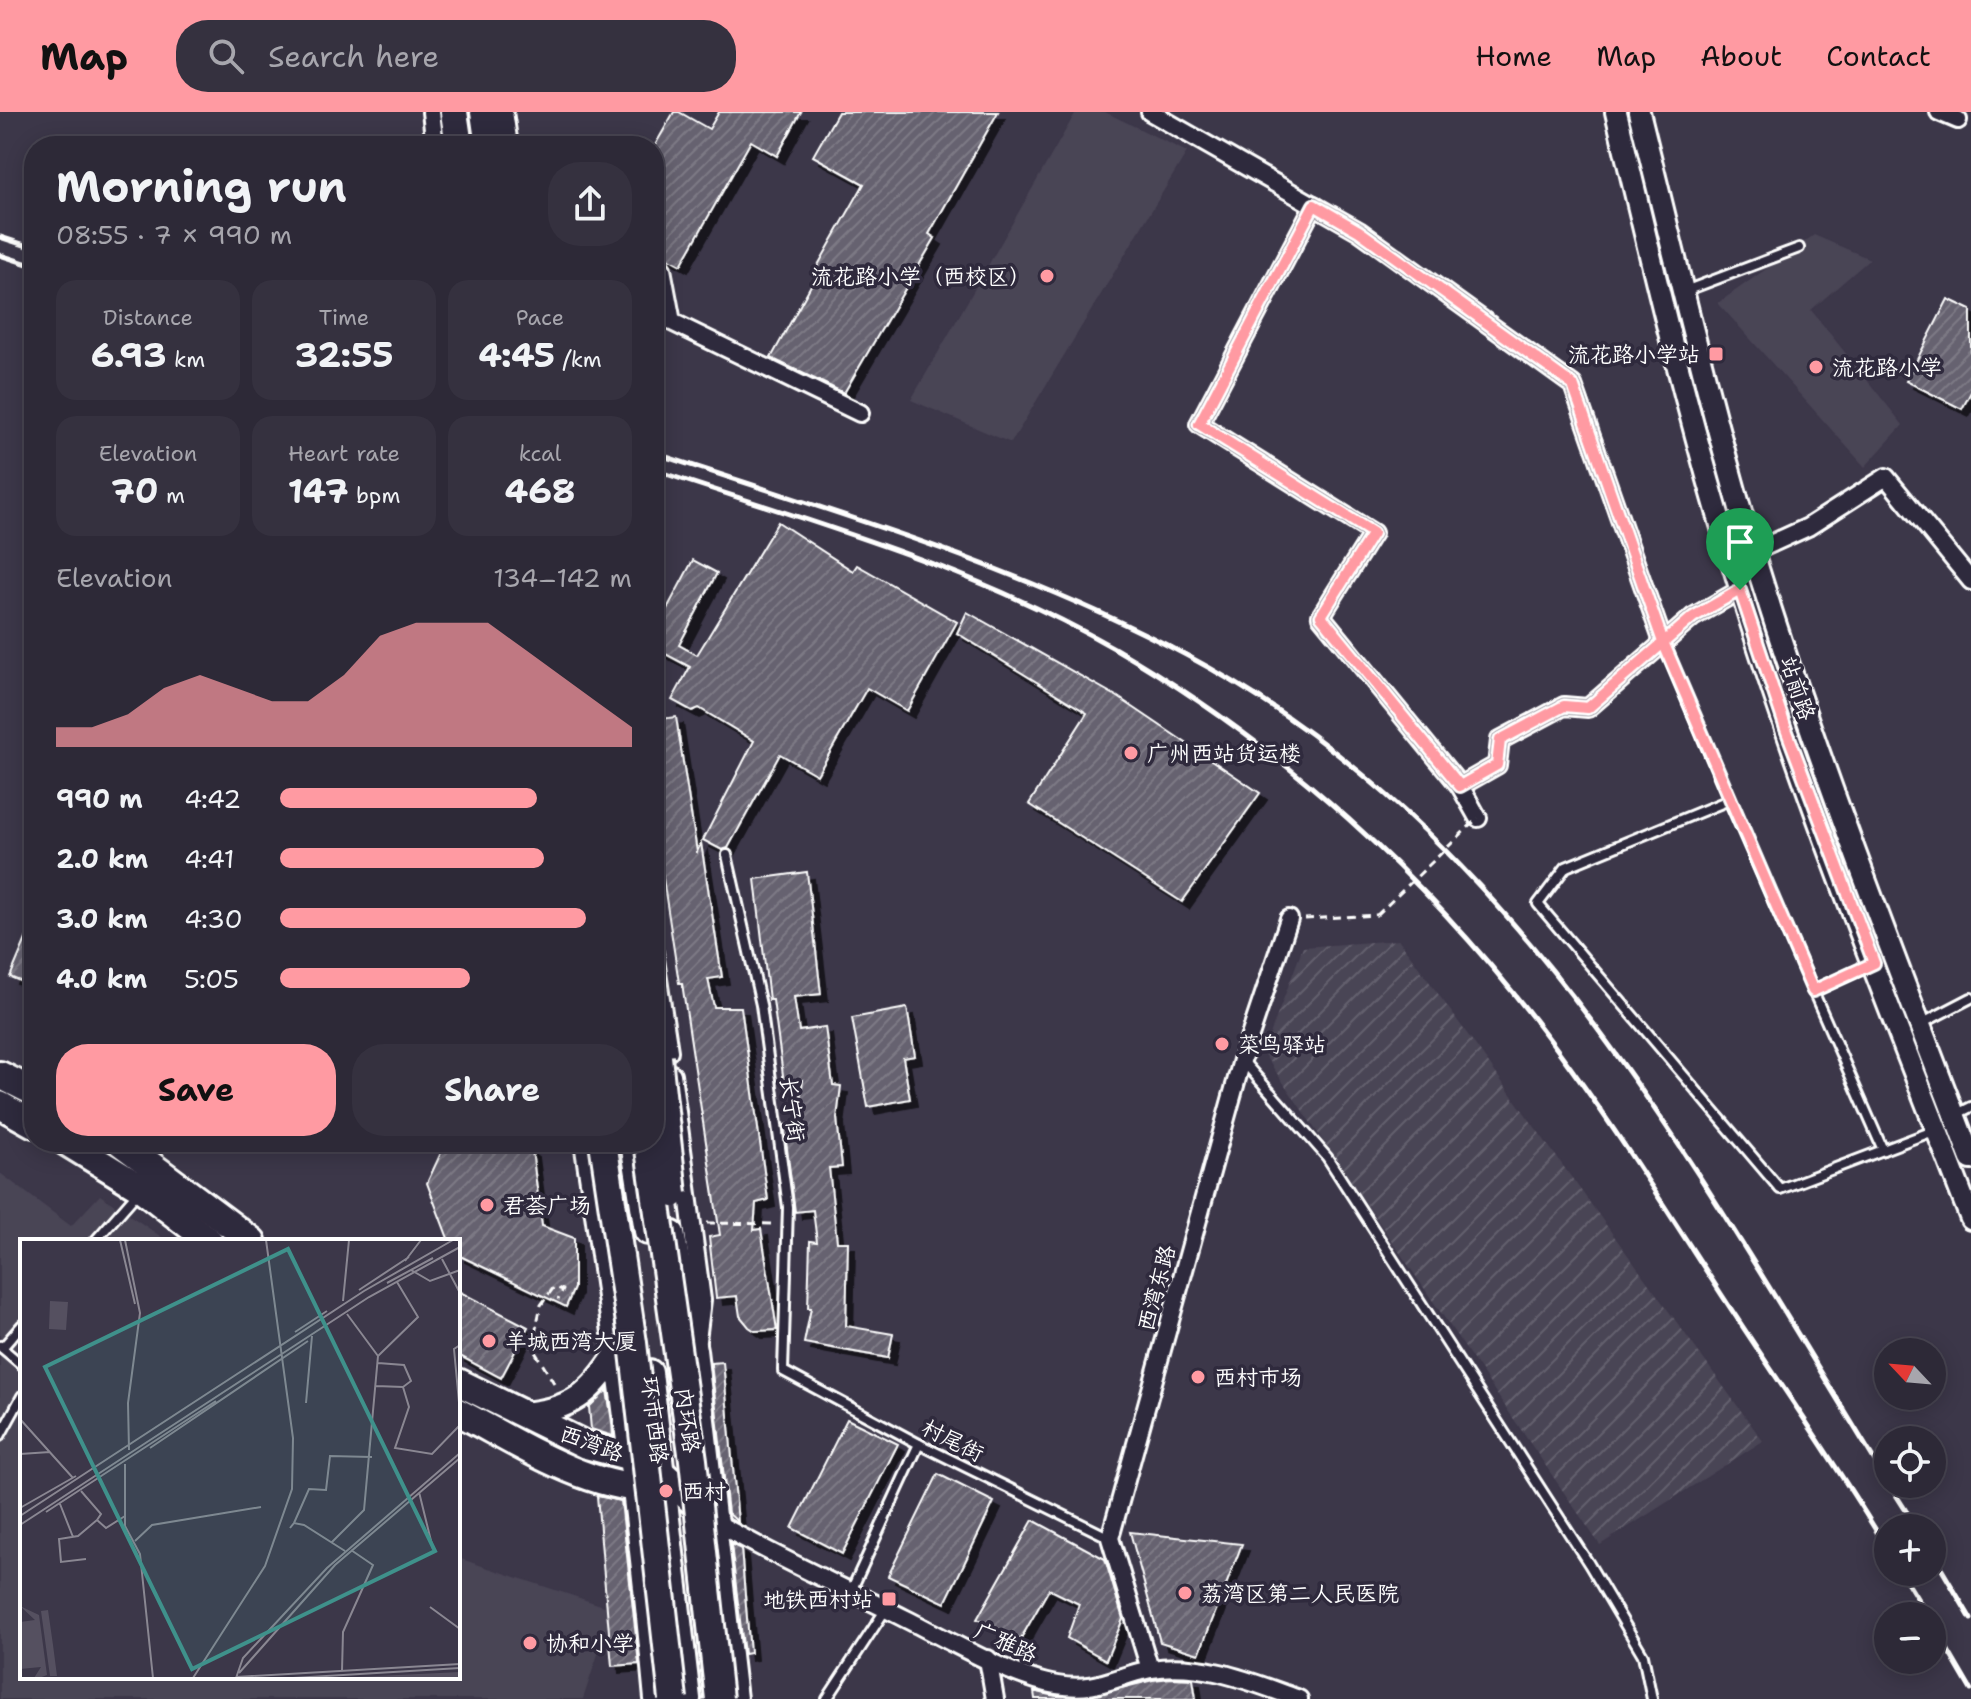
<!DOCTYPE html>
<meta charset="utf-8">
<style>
:root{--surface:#2d2937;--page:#35313f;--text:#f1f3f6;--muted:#a7a6ad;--line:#484552;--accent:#ff9aa2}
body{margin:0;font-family:"Shantell Sans","LXGW WenKai TC",sans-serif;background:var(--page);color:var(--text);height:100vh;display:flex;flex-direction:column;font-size:30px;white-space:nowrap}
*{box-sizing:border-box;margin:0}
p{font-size:26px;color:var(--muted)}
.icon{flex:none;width:44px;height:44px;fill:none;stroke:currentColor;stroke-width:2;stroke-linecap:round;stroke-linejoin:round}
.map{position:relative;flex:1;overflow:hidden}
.side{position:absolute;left:24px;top:24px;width:640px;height:1016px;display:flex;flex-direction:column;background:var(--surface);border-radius:32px;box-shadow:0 4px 20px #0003,0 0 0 2px var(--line)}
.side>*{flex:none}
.needle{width:52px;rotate:296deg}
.controls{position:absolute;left:1874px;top:1226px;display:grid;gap:16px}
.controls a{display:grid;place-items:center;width:72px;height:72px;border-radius:50%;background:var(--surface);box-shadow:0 4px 20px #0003,0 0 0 2px var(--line);font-size:40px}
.pin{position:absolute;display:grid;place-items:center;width:68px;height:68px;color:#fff;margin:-82px -34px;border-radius:50% 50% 50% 0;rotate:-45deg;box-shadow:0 0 8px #0007}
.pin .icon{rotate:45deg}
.round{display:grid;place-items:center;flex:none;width:84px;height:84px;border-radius:32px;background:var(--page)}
.overview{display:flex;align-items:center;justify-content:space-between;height:136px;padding:0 32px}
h1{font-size:44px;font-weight:700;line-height:60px}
.stats{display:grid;grid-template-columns:repeat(3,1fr);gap:12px;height:136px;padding:8px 32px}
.stats div{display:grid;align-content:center;border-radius:20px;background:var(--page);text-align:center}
.stats b{font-size:34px;font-weight:700}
.stats small{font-size:22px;font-weight:400}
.stats p{font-size:22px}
.chart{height:224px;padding:16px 32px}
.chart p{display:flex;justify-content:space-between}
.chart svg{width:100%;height:144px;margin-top:8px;fill:var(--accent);opacity:.7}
.action{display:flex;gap:16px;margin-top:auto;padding:16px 32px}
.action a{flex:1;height:92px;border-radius:32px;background:var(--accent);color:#111;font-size:32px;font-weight:700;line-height:92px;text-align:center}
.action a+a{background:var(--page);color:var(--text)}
ul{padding:0 32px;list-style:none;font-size:26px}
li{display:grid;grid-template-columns:128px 96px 1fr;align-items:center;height:60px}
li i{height:20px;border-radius:10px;background:var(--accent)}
header{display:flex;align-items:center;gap:48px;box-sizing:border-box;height:112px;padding:0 40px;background:var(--accent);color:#111}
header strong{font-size:38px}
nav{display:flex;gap:44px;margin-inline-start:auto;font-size:28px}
.search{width:560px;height:72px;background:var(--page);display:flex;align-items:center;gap:20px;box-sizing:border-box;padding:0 28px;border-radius:32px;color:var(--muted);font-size:30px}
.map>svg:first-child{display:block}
.built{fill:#494455}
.industrial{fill:url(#industrial-furrows)}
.building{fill:url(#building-hatch);stroke:#fff;stroke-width:2;filter:url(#shadow)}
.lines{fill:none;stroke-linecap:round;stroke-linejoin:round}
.service-casing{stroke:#fff;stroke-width:14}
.minor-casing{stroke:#fff;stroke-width:22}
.tertiary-casing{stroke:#fff;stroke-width:26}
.secondary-casing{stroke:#fff;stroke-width:28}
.primary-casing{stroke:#fff;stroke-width:32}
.trunk-casing{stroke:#fff;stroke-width:32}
.path{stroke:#fff;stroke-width:3;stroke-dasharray:8 6;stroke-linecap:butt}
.service{stroke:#2f2a3d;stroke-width:8}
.minor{stroke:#2f2a3d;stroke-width:16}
.tertiary{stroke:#2f2a3d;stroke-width:20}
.secondary{stroke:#2f2a3d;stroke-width:22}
.primary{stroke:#2f2a3d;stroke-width:26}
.trunk{stroke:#2f2a3d;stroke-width:26}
.rail{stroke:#fff;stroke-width:5}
.trunk-bridge-casing{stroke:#fff;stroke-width:32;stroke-linecap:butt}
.path-bridge{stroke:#fff;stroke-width:3;stroke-dasharray:8 6;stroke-linecap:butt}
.trunk-bridge{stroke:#2f2a3d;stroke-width:26}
.route-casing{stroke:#fff;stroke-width:16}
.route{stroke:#ff9aa2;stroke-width:10}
.poi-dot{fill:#ff9aa2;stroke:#2f2a3d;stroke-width:3}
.labels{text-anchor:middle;stroke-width:7;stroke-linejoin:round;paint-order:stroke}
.poi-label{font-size:22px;fill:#fff;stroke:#2f2a3d;text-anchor:start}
.street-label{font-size:22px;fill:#fff;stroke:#2f2a3d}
.inset-road{fill:none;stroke:#8a8792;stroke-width:2}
.view{fill:#3f918b;fill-opacity:0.15;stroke:#3f918b;stroke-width:4}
.inset-edge{fill:none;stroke:#fff;stroke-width:4}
</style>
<header>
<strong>Map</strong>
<div class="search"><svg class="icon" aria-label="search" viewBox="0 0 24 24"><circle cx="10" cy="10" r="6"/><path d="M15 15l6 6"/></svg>Search here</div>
<nav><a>Home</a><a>Map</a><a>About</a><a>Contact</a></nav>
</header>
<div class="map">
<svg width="1971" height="1587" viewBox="0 0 1971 1587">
<defs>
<pattern id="industrial-furrows" width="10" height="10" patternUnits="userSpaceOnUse" patternTransform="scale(2)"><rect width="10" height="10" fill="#494455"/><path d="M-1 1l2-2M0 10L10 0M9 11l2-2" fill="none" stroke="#64606e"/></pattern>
<pattern id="building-hatch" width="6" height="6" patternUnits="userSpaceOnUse" patternTransform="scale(2)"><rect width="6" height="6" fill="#666270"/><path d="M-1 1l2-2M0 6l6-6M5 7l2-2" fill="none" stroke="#7d7a85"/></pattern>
<filter id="shadow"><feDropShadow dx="7" dy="7" stdDeviation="0" flood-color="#0009"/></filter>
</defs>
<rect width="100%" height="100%" fill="#3c3749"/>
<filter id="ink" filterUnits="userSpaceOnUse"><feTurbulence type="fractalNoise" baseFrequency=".0125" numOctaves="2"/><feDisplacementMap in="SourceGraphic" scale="16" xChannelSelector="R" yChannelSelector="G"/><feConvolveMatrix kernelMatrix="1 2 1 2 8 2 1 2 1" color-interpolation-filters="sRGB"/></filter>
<g filter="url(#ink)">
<g class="built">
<path d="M1076,0H1105L1187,40L1011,331L911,288Z"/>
<path d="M1814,123L1870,147L1811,198L1903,313L1865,355L1718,191Z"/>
<path d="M0,1061L71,1114L100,1083L163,1126L161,1129H22V1565H458V1446L613,1497L583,1587H0Z"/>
</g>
<path class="industrial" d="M1399,828L1763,1329L1600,1433L1263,941L1303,835Z"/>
<g class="building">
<path d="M674,0H679L709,17L719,0H801L777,44L751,29L681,153L654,138V35Z"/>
<path d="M838,0H998L929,122L935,126L844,281L771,246L816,164L813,162L864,72L813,44Z"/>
<path d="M1948,187L1971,198V280L1962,297L1906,269Z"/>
<path d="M778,410L853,459L857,453L957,510L907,599L867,576L817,663L780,642L728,736L722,738L703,728L754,629L699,596L692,599L672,588L690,555L654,536V521L693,448L717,461L679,533L697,543Z"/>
<path d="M967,500L1118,585L1260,681L1182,790L1029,692L1087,601L957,521Z"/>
<path d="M676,605L697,740L701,731L722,865L708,867L714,895H741L768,1088L756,1091L754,1118L761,1117L777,1218L755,1219L749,1215L740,1204L737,1184L716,1186L709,1125L720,1123L682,871H679L657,727H654V608Z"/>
<path d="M807,760L821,882L794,885L799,919L825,915L833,973L841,974L837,1006L842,1055L829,1056L837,1130H848L846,1214L893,1222L888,1246L804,1231L811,1196H808L810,1129L817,1130L813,1098L795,1100L784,1013L797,1011L803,968L784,971L773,888H769L755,767Z"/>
<path d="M34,808V875L10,865Z"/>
<path d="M907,896L915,944L903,946L910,987L868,995L852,906Z"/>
<path d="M446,1030H520L532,1039L542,1114L574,1126V1176L566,1195L458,1143V1129H449L427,1071Z"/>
<path d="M458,1179L528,1215L501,1266L458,1243Z"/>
<path d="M723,1250L738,1410L728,1401L711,1251Z"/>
<path d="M607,1278L612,1310L613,1324L591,1317L589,1295Z"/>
<path d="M847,1307L898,1332L842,1442L792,1416Z"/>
<path d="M938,1362L994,1390L945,1491L888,1464Z"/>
<path d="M597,1384L621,1389L639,1552L612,1554Z"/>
<path d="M1033,1408L1105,1447L1123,1507L1106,1548L1067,1526L1079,1492L1049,1477L1020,1528L977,1507Z"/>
<path d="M1130,1420L1242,1432L1199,1542L1160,1530Z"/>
<path d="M731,1432L741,1437L750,1541L744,1542Z"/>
<path d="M1171,1566L1193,1567L1196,1587H1035L1034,1580H1037L1056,1584L1086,1585L1153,1568Z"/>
</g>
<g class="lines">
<defs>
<g id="service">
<path d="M1685,179L1799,136"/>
<path d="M1663,531L1729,688L1883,1038"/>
<path d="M1729,688L1566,755L1538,792L1780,1077L1936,1018"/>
<path d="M727,743L761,893L788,1095L783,1259L919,1332L1110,1426"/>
<path d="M1813,879L1873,852"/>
<path d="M1921,912L1971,886"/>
<path d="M1242,948L1327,1045L1589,1452L1643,1543L1652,1587"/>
<path d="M1955,1003L1971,995"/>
<path d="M95,1129L138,1080"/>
<path d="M0,1234L2,1236L22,1213"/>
<path d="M2,1236L22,1253"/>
<path d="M0,1324L22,1284"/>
<path d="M851,1479L919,1332"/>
<path d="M827,1587L886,1497"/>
</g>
<g id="minor">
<path d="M431,0L435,34"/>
<path d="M1150,0L1359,119L1573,273L1663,530"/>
<path d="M1939,0L1958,8"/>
<path d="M1314,93L1199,312L1373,421L1321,504L1460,674"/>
<path d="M654,153L662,157L672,210L860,301"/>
<path d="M1753,440L1808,415L1886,365L1971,469"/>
<path d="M1478,706L1460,674L1497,653L1500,628L1564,594L1588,596L1693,505L1740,478"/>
<path d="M654,841L669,939"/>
<path d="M672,962L702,1188L697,1228"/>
<path d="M715,1410C777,1446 843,1475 906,1507C947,1527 1012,1566 1057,1573C1099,1580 1114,1564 1151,1557C1203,1549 1252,1570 1299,1587"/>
<path d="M988,1547L995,1587"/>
<path d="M1150,1557L1110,1426L1242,948L1289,807"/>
</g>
<g id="tertiary">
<path d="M1616,0C1653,157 1690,315 1738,469C1803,685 1890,896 1971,1107"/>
<path d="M1639,0C1676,148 1710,298 1754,444C1817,649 1895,847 1971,1047"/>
</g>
<g id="secondary">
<path d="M586,1030C615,1215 639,1401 656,1587"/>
<path d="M673,1121L695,1238L735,1587"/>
<path d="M522,1302C571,1298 591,1282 617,1241"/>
</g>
<g id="primary">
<path d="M484,0L489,34"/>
<path d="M0,963L34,980"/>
<path d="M0,993L34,1012"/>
<path d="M66,1030L141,1076L209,1129"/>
<path d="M120,1030L252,1129"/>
<path d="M634,1030L648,1119"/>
<path d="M649,1261L687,1587"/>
<path d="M458,1270L586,1333L631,1345L662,1361L715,1410"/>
<path d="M458,1300C524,1334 595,1383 672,1377"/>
</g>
<g id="trunk">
<path d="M454,0L459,34"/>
<path d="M499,0L504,34"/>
<path d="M654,921L658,945"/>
</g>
</defs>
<use href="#service" class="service-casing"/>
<use href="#minor" class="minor-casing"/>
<use href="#tertiary" class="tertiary-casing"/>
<use href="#secondary" class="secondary-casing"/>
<use href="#primary" class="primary-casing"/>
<use href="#trunk" class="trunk-casing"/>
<g class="path">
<path d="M1305,807L1377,803"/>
<path d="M707,1111L776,1112"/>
<path d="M554,1271L532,1235L541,1193L554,1175L563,1178L558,1188"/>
</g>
<use href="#service" class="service"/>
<use href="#minor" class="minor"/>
<use href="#tertiary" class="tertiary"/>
<use href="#secondary" class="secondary"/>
<use href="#primary" class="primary"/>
<use href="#trunk" class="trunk"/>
<g class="rail">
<path d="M0,125L34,136"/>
<path d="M0,143L34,154"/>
<path d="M654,341C834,400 1019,454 1186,543C1518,719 1699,1064 1888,1370"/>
<path d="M654,358C810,410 971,454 1114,536C1282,633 1427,766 1544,920C1606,1001 1660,1088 1716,1174C1773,1262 1834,1348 1888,1438"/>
<path d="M1889,1372L1917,1416"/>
<path d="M1932,1441L1971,1507"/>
<path d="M1901,1460L1928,1504"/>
<path d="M1932,1511L1971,1578"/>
</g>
<defs>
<g id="trunk-bridge">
<path d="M658,945L673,1082"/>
<path d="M603,1030L633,1231L673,1587"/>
<path d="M648,1030L693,1348L719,1587"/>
</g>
</defs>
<use href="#trunk-bridge" class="trunk-bridge-casing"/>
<path class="path-bridge" d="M1377,803L1478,706"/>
<use href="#trunk-bridge" class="trunk-bridge"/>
</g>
</g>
<g class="lines" filter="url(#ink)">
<defs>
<path id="route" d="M1740,478L1693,505L1588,596L1564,594L1500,628L1497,653L1460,674L1321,504L1373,421L1199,312L1314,93L1359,119L1573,273L1663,530L1813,879L1874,851L1786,617L1740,478"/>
</defs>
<use href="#route" class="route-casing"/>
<use href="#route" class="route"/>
</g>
<g class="poi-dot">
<circle cx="1047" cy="164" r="8"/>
<rect x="1708" y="234" width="16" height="16" rx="4"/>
<circle cx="1816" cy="255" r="8"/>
<circle cx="1131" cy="641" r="8"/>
<circle cx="1222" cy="932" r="8"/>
<circle cx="487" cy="1093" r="8"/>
<circle cx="489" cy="1229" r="8"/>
<circle cx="1198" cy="1265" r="8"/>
<circle cx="666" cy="1379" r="8"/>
<circle cx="1185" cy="1481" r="8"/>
<rect x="881" y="1479" width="16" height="16" rx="4"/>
<circle cx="530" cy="1531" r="8"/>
</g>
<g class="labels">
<g class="poi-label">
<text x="1031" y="172" text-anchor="end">流花路小学（西校区）</text>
<text x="1700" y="250" text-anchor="end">流花路小学站</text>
<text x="1832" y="263">流花路小学</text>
<text x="1147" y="649">广州西站货运楼</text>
<text x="1238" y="940">菜鸟驿站</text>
<text x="503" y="1101">君荟广场</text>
<text x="505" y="1237">羊城西湾大厦</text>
<text x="1214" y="1273">西村市场</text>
<text x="682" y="1387">西村</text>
<text x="1201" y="1489">荔湾区第二人民医院</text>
<text x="873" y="1495" text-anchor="end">地铁西村站</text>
<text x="546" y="1539">协和小学</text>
</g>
<g class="street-label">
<text transform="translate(1798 576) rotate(71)" y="8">站前路</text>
<text transform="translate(793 997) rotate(82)" y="8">长宁街</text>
<text transform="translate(1156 1176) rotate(-75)" y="8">西湾东路</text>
<text transform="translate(655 1308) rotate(83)" y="8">环市西路</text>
<text transform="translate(688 1308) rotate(82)" y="8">内环路</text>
<text transform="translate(953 1328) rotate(27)" y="8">村尾街</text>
<text transform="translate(592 1331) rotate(20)" y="8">西湾路</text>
<text transform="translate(1006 1530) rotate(24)" y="8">广雅路</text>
</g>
</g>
<g transform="translate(20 1127)">
<rect width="440" height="440" fill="#3c3749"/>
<path d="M440,433V439H316Z" fill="#555060"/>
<path d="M30,62L48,63L46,91L29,90ZM0,367L19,376L27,436L19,439H14L21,428L0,430V383L15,381ZM28,371L33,406L37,437H30L21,372Z" fill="#555060"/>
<path class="inset-road" d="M100,1L115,65M105,1L120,74L108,164L109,211M422,20L440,54M385,22L401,1M391,31L410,42L440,31M367,44L413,19M339,51L389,18M323,62L329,1M327,75L358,117M275,93L307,72M440,106L434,110L440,174M358,124L384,126L391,142L383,148M356,147L383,148L389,168L375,209L412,215L440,186M286,164L292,97M0,180L53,239M130,209L288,102M0,215L30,213M105,225V287L120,315L133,439M61,252L81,275L77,281M399,253L413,310M40,265L53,298M0,269L56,237M26,273L196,162M0,277L344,52L433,1M77,281L86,289L105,277M274,284L289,250L306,251L310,217L352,218M0,286L349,58L440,8M270,289L274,284L284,286L325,312M115,302L132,286L241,268M311,304L344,271L358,117L398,78L377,43M66,320L41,323L39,300L58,297L77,281M410,368L440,390M322,432L323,393L353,326L331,311M219,434L315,326L440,219M216,438L440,425M173,439L245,327L272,250L273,199L246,1M216,439L223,419L307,329L440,214M273,439L440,429"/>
<path class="view" d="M268,10L415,312L172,430L25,128Z"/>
<rect width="440" height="440" class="inset-edge"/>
</g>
</svg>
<div class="controls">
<a><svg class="needle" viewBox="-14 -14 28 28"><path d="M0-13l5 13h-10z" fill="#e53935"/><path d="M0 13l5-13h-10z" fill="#a7a6ad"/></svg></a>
<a><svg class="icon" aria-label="locate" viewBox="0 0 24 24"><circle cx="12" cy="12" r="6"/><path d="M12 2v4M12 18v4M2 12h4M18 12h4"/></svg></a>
<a>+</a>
<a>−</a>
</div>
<div class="pin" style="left:1740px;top:478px;background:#1e9e55"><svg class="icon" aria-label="arrive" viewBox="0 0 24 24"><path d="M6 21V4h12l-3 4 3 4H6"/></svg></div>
<section class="side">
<div class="overview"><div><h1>Morning run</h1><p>08:55 · 7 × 990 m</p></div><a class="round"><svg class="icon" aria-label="share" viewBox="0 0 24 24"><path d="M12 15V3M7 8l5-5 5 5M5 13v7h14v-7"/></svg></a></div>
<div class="stats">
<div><p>Distance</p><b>6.93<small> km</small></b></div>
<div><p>Time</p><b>32:55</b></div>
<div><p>Pace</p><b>4:45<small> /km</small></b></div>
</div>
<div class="stats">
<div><p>Elevation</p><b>70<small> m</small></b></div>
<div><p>Heart rate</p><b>147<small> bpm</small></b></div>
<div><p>kcal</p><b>468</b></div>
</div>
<div class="chart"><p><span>Elevation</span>134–142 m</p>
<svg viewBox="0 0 160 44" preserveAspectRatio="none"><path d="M0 44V38L10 38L20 34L30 26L40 22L50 26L60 30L70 30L80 22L90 10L100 6L110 6L120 6L130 14L140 22L150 30L160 38V44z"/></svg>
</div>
<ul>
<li><b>990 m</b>4:42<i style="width:73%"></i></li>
<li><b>2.0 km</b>4:41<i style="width:75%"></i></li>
<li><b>3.0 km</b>4:30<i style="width:87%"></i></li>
<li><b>4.0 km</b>5:05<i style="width:54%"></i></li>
</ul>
<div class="action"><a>Save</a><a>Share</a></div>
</section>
</div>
